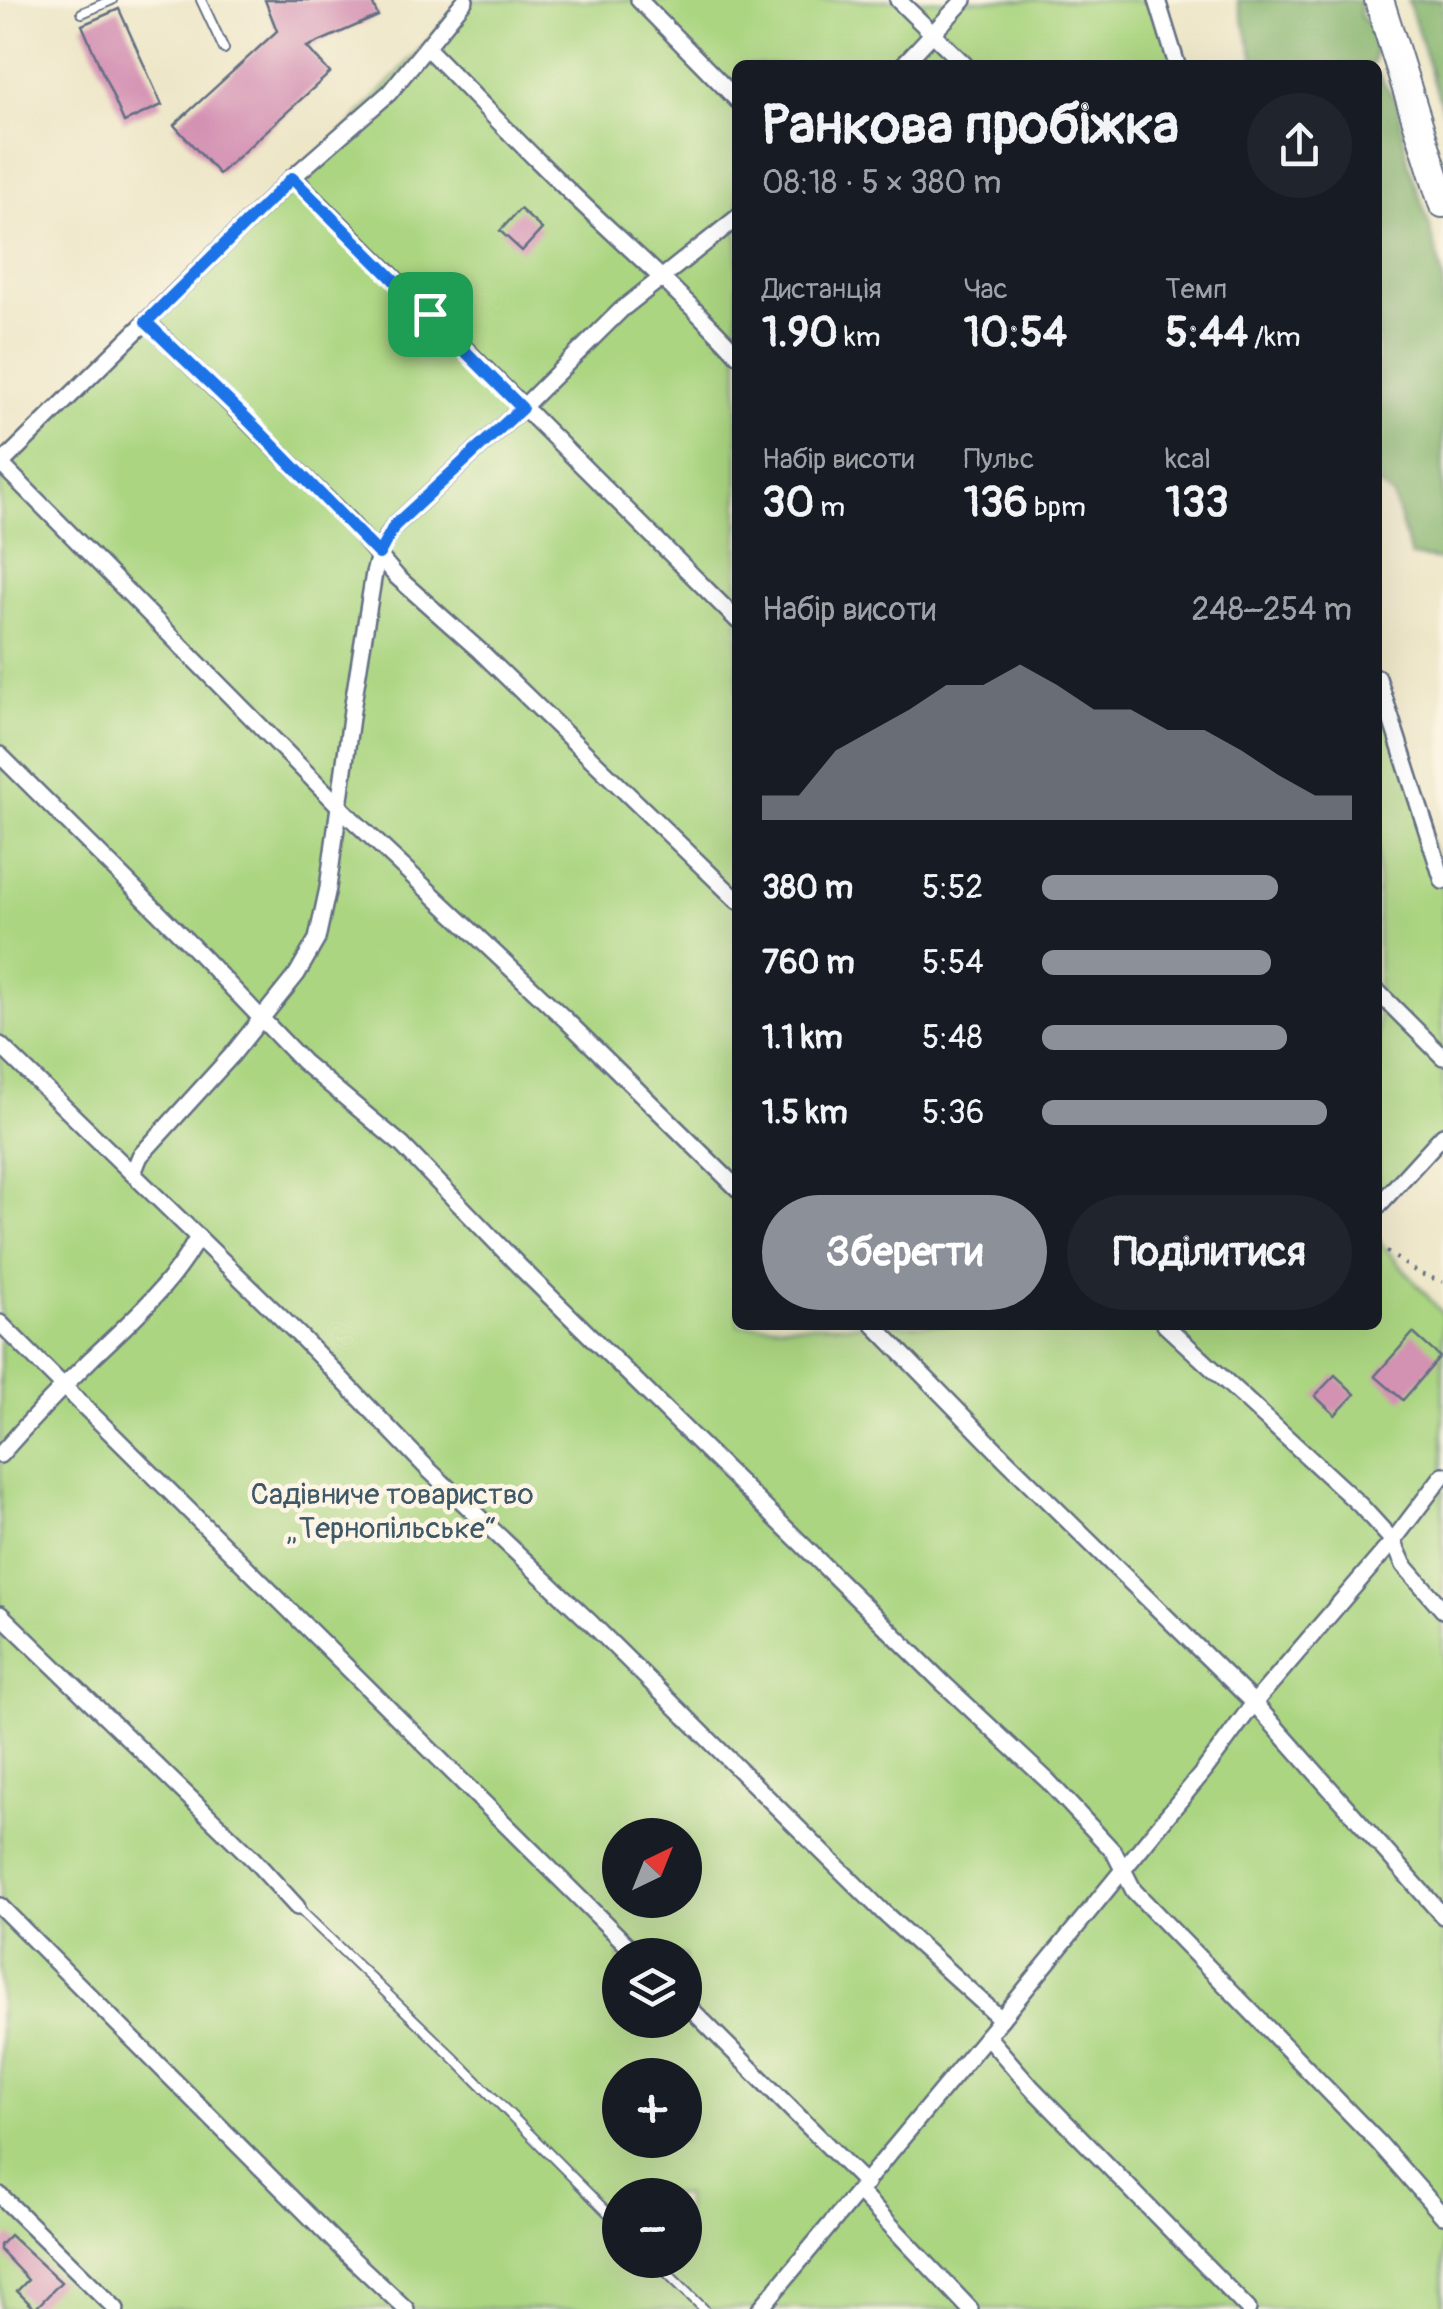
<!DOCTYPE html>
<html lang="uk">
<meta charset="utf-8">
<style>
:root{--surface:#171b24;--page:#20242c;--text:#f1f3f6;--muted:#9ea1a6;--accent:#8c9099}
body{margin:0;font-family:Pangolin,sans-serif;background:var(--page);color:var(--text);height:100vh;display:flex;flex-direction:column;font-size:38px;white-space:nowrap}
*{box-sizing:border-box;margin:0}
p{font-size:32px;color:var(--muted)}
.icon{flex:none;width:55px;height:55px;fill:none;stroke:currentColor;stroke-width:2;stroke-linecap:round;stroke-linejoin:round}
.map{position:relative;flex:1;overflow:hidden}
.drawer{position:absolute;left:732px;top:60px;width:650px;height:1270px;display:flex;flex-direction:column;background:var(--surface);border-radius:15px;box-shadow:0 10px 40px #0002}
.drawer>*{flex:none}
.needle{width:65px;rotate:43deg}
.fabs{position:absolute;left:602px;top:1818px;display:grid;gap:20px}
.fabs a{display:grid;place-items:center;width:100px;height:100px;border-radius:50%;background:var(--surface);box-shadow:0 10px 40px #0002;font-size:50px}
.pin{position:absolute;display:grid;place-items:center;width:85px;height:85px;color:#fff;margin:-42px;border-radius:20px;box-shadow:0 5px 15px #0006}
.round{display:grid;place-items:center;flex:none;width:105px;height:105px;border-radius:52px;background:var(--page)}
.headline{display:flex;align-items:center;justify-content:space-between;height:170px;padding:0 30px}
h1{font-size:55px;font-weight:800;line-height:75px}
.figures{display:grid;grid-template-columns:repeat(3,1fr);gap:15px;height:170px;padding:10px 30px}
.figures div{display:grid;align-content:center}
.figures b{font-size:42px;font-weight:800}
.figures small{font-size:28px;font-weight:400}
.figures p{font-size:28px}
.chart{height:280px;padding:20px 30px}
.chart p{display:flex;justify-content:space-between}
.chart svg{width:100%;height:180px;margin-top:10px;fill:var(--accent);opacity:.7}
.action{display:flex;gap:20px;margin-top:auto;padding:20px 30px}
.action a{flex:1;height:115px;border-radius:60px;background:var(--accent);color:#fff;font-size:40px;font-weight:800;line-height:115px;text-align:center}
.action a+a{background:var(--page);color:var(--text)}
ul{padding:0 30px;list-style:none;font-size:32px}
li{display:grid;grid-template-columns:160px 120px 1fr;align-items:center;height:75px}
li i{height:25px;border-radius:12px;background:var(--accent)}
.map>svg:first-child{display:block}
.green{fill:#abd581;stroke:#638270;stroke-width:2.5;fill-rule:evenodd}
.forest{fill:#88b66f;stroke:#527266;stroke-width:2.5}
.building{fill:#d492b3}
.lines{fill:none;stroke-linecap:round;stroke-linejoin:round}
.service-casing{stroke:#646f83;stroke-width:12}
.minor-casing{stroke:#646f83;stroke-width:20}
.trunk-casing{stroke:#646f83;stroke-width:32}
.path{stroke:#646f83;stroke-width:4;stroke-dasharray:2.5 8;stroke-linecap:butt}
.service{stroke:#fff;stroke-width:8}
.minor{stroke:#fff;stroke-width:15}
.trunk{stroke:#fff;stroke-width:28}
.route-casing{stroke:#fff;stroke-width:20}
.route{stroke:#1a73e8;stroke-width:12}
.labels{text-anchor:middle;stroke-width:9;stroke-linejoin:round;paint-order:stroke}
.park-label{font-size:30px;fill:#3f5867;stroke:#fcf5e5}
</style>
<div class="map">
<svg width="1443" height="2309" viewBox="0 0 1443 2309">
<rect width="100%" height="100%" fill="#fcf5e5"/>
<filter id="ink" filterUnits="userSpaceOnUse"><feTurbulence type="fractalNoise" baseFrequency=".01" numOctaves="2"/><feDisplacementMap in="SourceGraphic" scale="20" xChannelSelector="R" yChannelSelector="G"/><feConvolveMatrix kernelMatrix="1 2 1 2 8 2 1 2 1" color-interpolation-filters="sRGB"/></filter>
<filter id="wash" filterUnits="userSpaceOnUse"><feTurbulence type="fractalNoise" baseFrequency=".0048" numOctaves="4" result="noise"/><feDisplacementMap in="SourceGraphic" scale="40" xChannelSelector="R" yChannelSelector="G"/><feGaussianBlur stdDeviation="2.25" result="paint"/><feColorMatrix in="noise" values="0 0 0 0 0 0 0 0 0 0 0 0 0 0 0 0 0 1.4 0 .05"/><feComposite in="paint" operator="in"/></filter>
<g filter="url(#wash)">
<rect width="100%" height="100%" fill="#ede6c7"/>
<g class="green">
<path d="M465,0H1157L1177,65H738V1325H1378V1240L1443,1314V2309H0V465L332,145ZM620,1835H685V1900H620ZM620,1955H685V2020H620ZM620,2075H685V2140H620ZM620,2195H685V2260H620Z"/>
<path d="M1378,678L1443,881V1135L1378,1206Z"/>
</g>
<g class="forest">
<path d="M1237,0H1360V16C1379,32 1377,42 1373,65H1256Z"/>
<path d="M1408,0H1443V111Z"/>
<path d="M1378,74L1398,105L1408,162L1431,230L1443,280V560L1411,556L1393,496L1378,484Z"/>
</g>
<g id="blocks">
<g class="building">
<path d="M265,0H371L378,16L307,47L330,73L219,174L174,125L277,31Z"/>
<path d="M119,9L162,105L124,122L82,25Z"/>
<path d="M520,209L542,229L522,251L500,231Z"/>
<path d="M1413,1333L1440,1357L1403,1400L1375,1376Z"/>
<path d="M1335,1375L1355,1394L1335,1415L1315,1396Z"/>
<path d="M10,2235L61,2282L35,2309L17,2291L28,2280L0,2250V2245Z"/>
</g>
</g>
</g>
<g filter="url(#ink)">
<use href="#blocks" fill-opacity="0" stroke="#646f83" stroke-width="2.5"/>
<g class="lines">
<defs>
<g id="service">
<path d="M201,0L224,49"/>
<path d="M82,13L112,0"/>
<path d="M297,1907L457,2061L620,2225"/>
<path d="M654,2260L704,2309"/>
</g>
<g id="minor">
<path d="M639,0L738,101"/>
<path d="M898,0L965,65"/>
<path d="M1157,0L1177,65"/>
<path d="M427,48C465,86 501,125 540,163C605,228 676,287 738,355"/>
<path d="M903,65L964,0"/>
<path d="M293,177L738,621"/>
<path d="M146,321L348,520L397,577L480,651L738,901"/>
<path d="M1,464L351,818L566,1020L738,1189"/>
<path d="M0,465L293,177L389,93L465,0"/>
<path d="M1378,678L1443,881"/>
<path d="M0,755L190,944L303,1062L402,1145L519,1266L943,1683L1048,1781L1114,1852L1134,1891L1379,2143L1443,2216"/>
<path d="M1378,992L1443,1057"/>
<path d="M0,1045L301,1337L429,1470L592,1624L885,1914L1001,2019"/>
<path d="M133,1173L140,1156L232,1055L297,974L317,939L328,888L352,710L374,573L381,548L394,526L521,409L621,310L738,217"/>
<path d="M1378,1206L1443,1135"/>
<path d="M0,1323L637,1955"/>
<path d="M874,1325L1006,1460L1254,1703L1443,1916"/>
<path d="M1165,1325L1360,1505L1393,1541L1404,1565L1443,1610"/>
<path d="M0,1455C29,1422 59,1390 91,1359C130,1322 172,1285 198,1237"/>
<path d="M0,1614L253,1859L297,1907"/>
<path d="M0,1906L344,2251L406,2309"/>
<path d="M685,2003L866,2184"/>
<path d="M987,2036L1031,2087L1248,2309"/>
<path d="M859,2192L970,2309"/>
<path d="M0,2195L116,2309"/>
<path d="M760,2309L1001,2019L1203,1772L1254,1703L1393,1541L1443,1475"/>
</g>
<path id="trunk" d="M1379,0L1443,203"/>
</defs>
<use href="#service" class="service-casing"/>
<use href="#minor" class="minor-casing"/>
<use href="#trunk" class="trunk-casing"/>
<path class="path" d="M1378,1246L1418,1273L1443,1282"/>
<use href="#service" class="service"/>
<use href="#minor" class="minor"/>
<use href="#trunk" class="trunk"/>
</g>
</g>
<g class="lines" filter="url(#ink)">
<defs>
<path id="route" d="M292,178L522,408L394,526L379,554L246,418L146,322Z"/>
</defs>
<use href="#route" class="route-casing"/>
<use href="#route" class="route"/>
</g>
<g class="labels">
<g class="park-label">
<text x="392" y="1504">Садівниче товариство<tspan x="392" dy="34">„Тернопільське“</tspan></text>
</g>
</g>
</svg>
<div class="fabs">
<a><svg class="needle" viewBox="-14 -14 28 28"><path d="M0-13l5 13h-10z" fill="#e53935"/><path d="M0 13l5-13h-10z" fill="#9ea1a6"/></svg></a>
<a><svg class="icon" aria-label="layers" viewBox="0 0 24 24"><path d="M12 4l9 5-9 5-9-5zM3 14l9 5 9-5"/></svg></a>
<a>+</a>
<a>−</a>
</div>
<div class="pin" style="left:430px;top:314px;background:#1e9e55"><svg class="icon" aria-label="arrive" viewBox="0 0 24 24"><path d="M6 21V4h12l-3 4 3 4H6"/></svg></div>
<section class="drawer">
<div class="headline"><div><h1>Ранкова пробіжка</h1><p>08:18 · 5 × 380 m</p></div><a class="round"><svg class="icon" aria-label="share" viewBox="0 0 24 24"><path d="M12 15V3M7 8l5-5 5 5M5 13v7h14v-7"/></svg></a></div>
<div class="figures">
<div><p>Дистанція</p><b>1.90<small> km</small></b></div>
<div><p>Час</p><b>10:54</b></div>
<div><p>Темп</p><b>5:44<small> /km</small></b></div>
</div>
<div class="figures">
<div><p>Набір висоти</p><b>30<small> m</small></b></div>
<div><p>Пульс</p><b>136<small> bpm</small></b></div>
<div><p>kcal</p><b>133</b></div>
</div>
<div class="chart"><p><span>Набір висоти</span>248–254 m</p>
<svg viewBox="0 0 160 44" preserveAspectRatio="none"><path d="M0 44V38L10 38L20 27L30 22L40 17L50 11L60 11L70 6L80 11L90 17L100 17L110 22L120 22L130 27L140 33L150 38L160 38V44z"/></svg>
</div>
<ul>
<li><b>380 m</b>5:52<i style="width:76%"></i></li>
<li><b>760 m</b>5:54<i style="width:74%"></i></li>
<li><b>1.1 km</b>5:48<i style="width:79%"></i></li>
<li><b>1.5 km</b>5:36<i style="width:92%"></i></li>
</ul>
<div class="action"><a>Зберегти</a><a>Поділитися</a></div>
</section>
</div>
